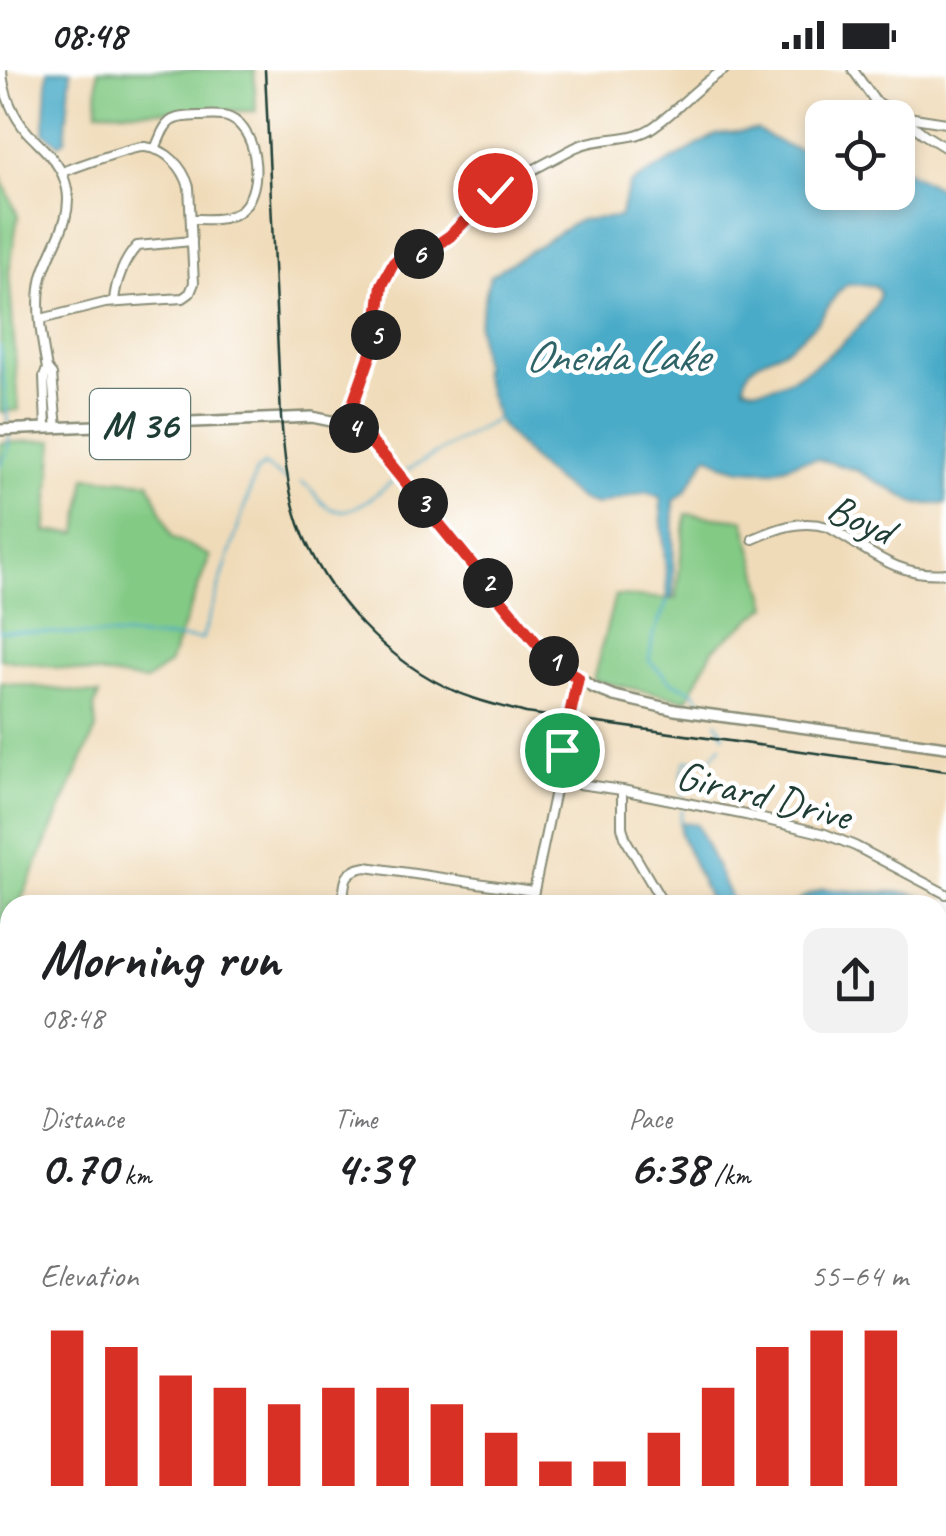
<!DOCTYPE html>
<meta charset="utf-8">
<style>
:root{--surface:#fff;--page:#f2f2f2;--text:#202124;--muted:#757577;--accent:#d93025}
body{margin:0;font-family:Caveat,sans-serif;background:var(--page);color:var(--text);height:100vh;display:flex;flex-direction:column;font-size:38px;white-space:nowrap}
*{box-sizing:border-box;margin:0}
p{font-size:32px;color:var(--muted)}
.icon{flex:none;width:55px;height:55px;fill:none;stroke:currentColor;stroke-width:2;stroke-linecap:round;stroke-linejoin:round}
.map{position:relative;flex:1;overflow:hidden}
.sheet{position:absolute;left:0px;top:825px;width:948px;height:642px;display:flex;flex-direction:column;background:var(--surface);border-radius:30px 30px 0 0;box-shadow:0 5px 15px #0003}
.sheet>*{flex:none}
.tools{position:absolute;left:805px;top:30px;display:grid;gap:20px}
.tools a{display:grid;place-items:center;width:110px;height:110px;border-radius:20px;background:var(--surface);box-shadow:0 5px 15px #0003;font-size:50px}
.pin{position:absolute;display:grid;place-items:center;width:85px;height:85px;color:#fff;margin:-42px;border:5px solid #fff;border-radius:50%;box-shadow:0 2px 10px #0007}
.km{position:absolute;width:50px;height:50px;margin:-25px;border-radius:50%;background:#222;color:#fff;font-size:28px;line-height:50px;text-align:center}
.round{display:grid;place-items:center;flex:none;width:105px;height:105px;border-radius:20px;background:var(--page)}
.overview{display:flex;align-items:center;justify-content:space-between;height:170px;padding:0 40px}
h1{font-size:55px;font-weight:800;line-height:75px}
.stats{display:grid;grid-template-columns:repeat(3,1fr);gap:15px;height:170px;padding:10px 40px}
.stats div{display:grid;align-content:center}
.stats b{font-size:50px;font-weight:800}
.stats small{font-size:28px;font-weight:400}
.stats p{font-size:28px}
.chart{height:280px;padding:20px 40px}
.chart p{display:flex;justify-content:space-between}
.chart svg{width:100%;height:180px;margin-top:10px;stroke:var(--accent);stroke-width:6}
.status{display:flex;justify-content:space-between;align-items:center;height:70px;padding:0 50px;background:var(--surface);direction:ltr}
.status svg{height:28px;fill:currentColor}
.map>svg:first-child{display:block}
.green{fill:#83ca85;stroke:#51845c;stroke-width:2.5}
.water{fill:#49abc8;stroke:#34747e;stroke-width:2.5;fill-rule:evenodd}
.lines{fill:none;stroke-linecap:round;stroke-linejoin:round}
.stream{stroke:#49abc8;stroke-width:2.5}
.minor-casing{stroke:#888c76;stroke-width:12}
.major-casing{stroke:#888c76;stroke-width:14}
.minor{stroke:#fff;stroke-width:8}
.major{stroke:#fff;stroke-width:9}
.rail{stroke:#1f3d34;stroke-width:2.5}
.route-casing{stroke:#fff;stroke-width:20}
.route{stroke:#d93025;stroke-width:12}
.labels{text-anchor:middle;stroke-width:9;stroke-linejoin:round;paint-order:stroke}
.shield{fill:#fff;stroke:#627771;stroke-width:2.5}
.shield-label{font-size:40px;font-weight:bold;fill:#1f3d34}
.street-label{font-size:42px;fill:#1f3d34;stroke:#fff}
.water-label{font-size:45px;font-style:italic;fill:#2e6468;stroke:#fff}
</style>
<div class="status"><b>08:48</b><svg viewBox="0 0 49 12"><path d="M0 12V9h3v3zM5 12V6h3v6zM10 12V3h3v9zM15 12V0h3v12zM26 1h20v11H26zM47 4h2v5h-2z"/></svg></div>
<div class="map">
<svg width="946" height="1466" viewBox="0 0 946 1466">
<rect width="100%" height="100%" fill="#fff"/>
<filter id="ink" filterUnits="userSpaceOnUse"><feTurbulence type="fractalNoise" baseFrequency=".01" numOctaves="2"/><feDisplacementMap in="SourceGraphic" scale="20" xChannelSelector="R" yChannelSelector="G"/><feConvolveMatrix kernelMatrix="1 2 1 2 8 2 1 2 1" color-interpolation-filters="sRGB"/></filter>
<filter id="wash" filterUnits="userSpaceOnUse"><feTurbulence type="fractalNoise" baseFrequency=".0048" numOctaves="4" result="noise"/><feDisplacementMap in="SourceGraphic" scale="40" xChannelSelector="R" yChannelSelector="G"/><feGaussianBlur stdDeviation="2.25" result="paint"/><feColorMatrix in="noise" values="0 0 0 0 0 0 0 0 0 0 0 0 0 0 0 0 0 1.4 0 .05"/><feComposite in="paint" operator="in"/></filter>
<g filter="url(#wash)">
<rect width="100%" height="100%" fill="#f0dbb9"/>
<g class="green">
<path d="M98,0H254L256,41H97Z"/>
<path d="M0,105L18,146L9,202L19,340L0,342Z"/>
<path d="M54,370L46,462L78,463L86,407L149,412L172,467L210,486L169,594L146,611L0,589V373Z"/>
<path d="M686,444L744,450L768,536L713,579L687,630L593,610L615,526L676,529Z"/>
<path d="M0,612L99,625L94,637L96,659L19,835H10V1109L0,1125Z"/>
</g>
<g class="water">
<path d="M48,0H71L65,70L59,74L44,63Z"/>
<path d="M757,60L786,76L822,83V122H898V96L946,122V434H917L856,400L818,389L800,391L775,400H755L740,399L723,394L708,385L685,422L674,431L673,526L668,530L660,427L646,422L596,435L581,430L541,399L503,358L497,349L483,306L478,257L490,206L579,150L619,147L630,114L717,64ZM848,214L875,216L880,223C873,258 780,333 744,316C747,288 769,290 788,277C798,270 810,260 818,251C829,238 834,223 848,214Z"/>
<path d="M680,752L697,755L734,835H712L680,764Z"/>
<path d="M823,819C836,820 849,821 863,822C900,824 912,816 946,841V1466H713L707,1458H938V835H794L801,828Z"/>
</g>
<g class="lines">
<g class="stream">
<path d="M0,276L8,354"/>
<path d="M0,395L8,380L9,364"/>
<path d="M407,400L497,349"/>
<path d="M301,412C313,417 314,426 324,434C346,454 376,424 394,410"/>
<path d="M668,530L653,565L649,591L670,611L693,621L709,640"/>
<path d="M0,561L202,569L256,402L264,395L286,410"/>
<path d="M717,652L724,665"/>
<path d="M683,728L682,702L686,691L711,688L721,676"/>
<path d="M680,752L682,739"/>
</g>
</g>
</g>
<g filter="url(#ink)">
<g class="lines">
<defs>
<g id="minor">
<path d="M2,0C3,23 13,46 28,63C45,81 62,93 67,119C73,152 50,177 42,207C35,235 42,271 47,299"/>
<path d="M853,0L875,31L901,46L925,65L946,78"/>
<path d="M901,46L946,53"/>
<path d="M155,79C167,51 166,47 199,46C209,46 221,44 230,48C260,61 265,126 237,143C223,151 206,149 191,149"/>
<path d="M114,232C115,213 124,190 137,176L192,171"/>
<path d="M41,249L105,233L183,228L190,223L194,213L189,117C183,97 167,79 145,77C131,76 79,96 62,102"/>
<path d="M346,354L375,272L382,215L394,192L423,183L437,175L450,166L495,120L574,78C598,66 628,72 650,59C677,42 696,16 724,0"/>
<path d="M46,358L44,307L47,299L52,305L57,358"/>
<path d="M753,469C778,458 801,449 828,457C869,480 897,508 946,503"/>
<path d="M557,711L622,720L746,745L825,764L855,776L946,824"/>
<path d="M622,720V757L626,770L664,835"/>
<path d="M343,835C345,814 341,801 366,797L533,821"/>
<path d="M531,835L557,711L567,648L577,608"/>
<path d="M0,1259L10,1243"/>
<path d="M0,1326L10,1334"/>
<path d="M0,1379L10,1386"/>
<path d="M95,1458L99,1466"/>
<path d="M283,1458L284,1466"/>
<path d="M492,1458L493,1466"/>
</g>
<path id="major" d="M0,360L312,347L346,354L377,378L442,454L537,574L558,595L594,618L614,626L675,640L946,677"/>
</defs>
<use href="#minor" class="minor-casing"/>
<use href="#major" class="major-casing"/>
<use href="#minor" class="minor"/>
<use href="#major" class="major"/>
<path class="rail" d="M265,0L281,347C284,383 287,419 299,454C325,526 388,593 459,623C481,632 504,637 526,643L946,701"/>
</g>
</g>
<g class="lines" filter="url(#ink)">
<defs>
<path id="route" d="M495,120L450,166L437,175L423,183L398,189L393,194L382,215L375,272L346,354L369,370L386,389L537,574L558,594L578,608L562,680"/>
</defs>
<use href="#route" class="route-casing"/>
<use href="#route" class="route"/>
</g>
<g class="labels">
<rect class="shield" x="90" y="319" width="100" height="70" rx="8"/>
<g class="shield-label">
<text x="140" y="368">M 36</text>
</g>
<g class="street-label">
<text transform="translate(861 448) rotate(24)" y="15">Boyd</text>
<text transform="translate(764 724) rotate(14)" y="15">Girard Drive</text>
</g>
<g class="water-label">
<text x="616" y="301">Oneida Lake</text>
</g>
</g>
</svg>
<div class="tools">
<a><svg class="icon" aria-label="locate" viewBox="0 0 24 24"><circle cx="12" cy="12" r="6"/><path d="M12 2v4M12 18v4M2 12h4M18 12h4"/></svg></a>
</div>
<div class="pin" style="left:562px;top:680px;background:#1e9e55"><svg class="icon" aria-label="arrive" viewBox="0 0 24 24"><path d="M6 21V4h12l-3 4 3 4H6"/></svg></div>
<div class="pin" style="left:495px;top:120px;background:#d93025"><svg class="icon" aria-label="check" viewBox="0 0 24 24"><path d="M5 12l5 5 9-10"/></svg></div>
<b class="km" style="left:554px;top:591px">1</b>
<b class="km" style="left:488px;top:513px">2</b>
<b class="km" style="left:423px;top:433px">3</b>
<b class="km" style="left:354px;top:358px">4</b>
<b class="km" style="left:376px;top:265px">5</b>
<b class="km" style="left:419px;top:184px">6</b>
<section class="sheet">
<div class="overview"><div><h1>Morning run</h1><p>08:48</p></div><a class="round"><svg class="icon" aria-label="share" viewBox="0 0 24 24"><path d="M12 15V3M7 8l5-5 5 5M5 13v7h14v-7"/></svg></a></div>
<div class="stats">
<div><p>Distance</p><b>0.70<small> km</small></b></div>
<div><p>Time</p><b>4:39</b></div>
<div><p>Pace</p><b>6:38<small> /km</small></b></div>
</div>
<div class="chart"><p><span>Elevation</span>55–64 m</p>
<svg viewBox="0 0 160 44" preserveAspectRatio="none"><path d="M5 44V6M15 44V10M25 44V17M35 44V20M45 44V24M55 44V20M65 44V20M75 44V24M85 44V31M95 44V38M105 44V38M115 44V31M125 44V20M135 44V10M145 44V6M155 44V6"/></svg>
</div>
</section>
</div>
